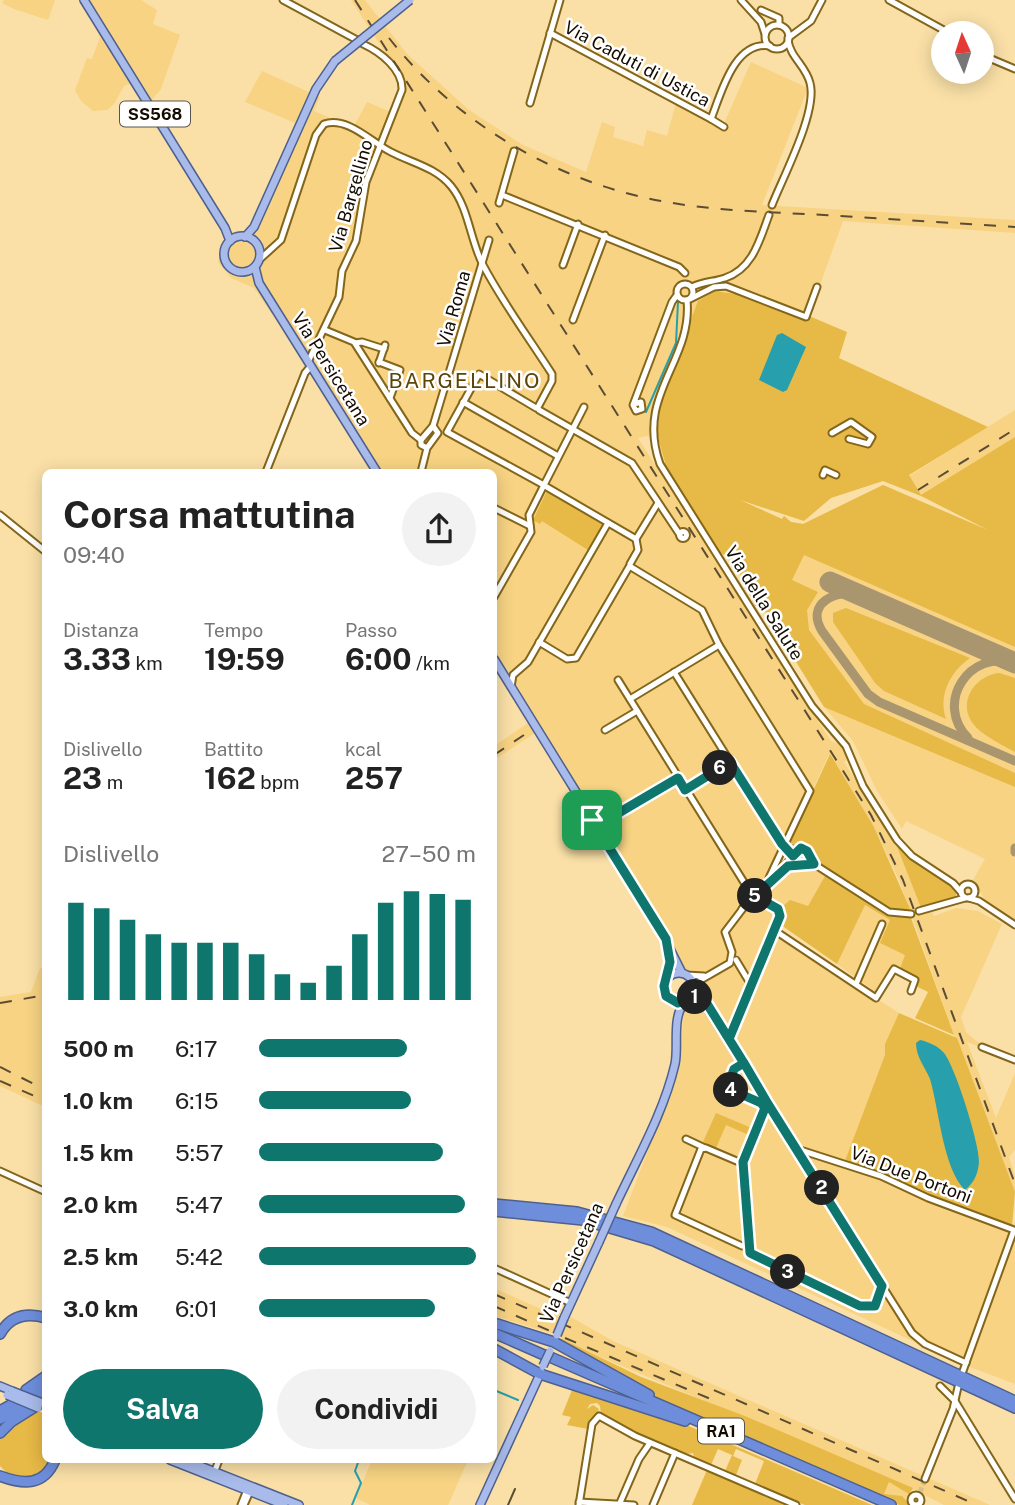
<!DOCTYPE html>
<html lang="it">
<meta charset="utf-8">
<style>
:root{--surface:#fff;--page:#f2f2f2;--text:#222;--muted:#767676;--accent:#0f766e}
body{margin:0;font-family:"Public Sans",sans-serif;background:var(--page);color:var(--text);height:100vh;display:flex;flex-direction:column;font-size:26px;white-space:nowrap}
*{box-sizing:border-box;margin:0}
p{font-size:23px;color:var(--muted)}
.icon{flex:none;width:38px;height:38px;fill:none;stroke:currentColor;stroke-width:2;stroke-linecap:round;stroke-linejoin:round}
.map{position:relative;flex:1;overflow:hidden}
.sheet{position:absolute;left:42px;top:469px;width:455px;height:994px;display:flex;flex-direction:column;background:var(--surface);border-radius:10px;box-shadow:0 4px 18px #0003}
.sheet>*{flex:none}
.needle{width:46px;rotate:357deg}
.controls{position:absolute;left:931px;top:21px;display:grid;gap:14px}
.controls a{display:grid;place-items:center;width:63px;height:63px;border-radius:50%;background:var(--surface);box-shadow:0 4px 18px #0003;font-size:35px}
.pin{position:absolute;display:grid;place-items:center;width:60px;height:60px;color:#fff;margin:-30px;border-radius:14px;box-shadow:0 4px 10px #0006}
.km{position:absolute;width:35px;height:35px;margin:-18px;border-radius:50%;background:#222;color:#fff;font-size:19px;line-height:35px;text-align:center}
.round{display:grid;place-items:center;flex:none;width:74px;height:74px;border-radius:37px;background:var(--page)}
.headline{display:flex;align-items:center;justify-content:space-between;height:119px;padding:0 21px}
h1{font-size:38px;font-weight:700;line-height:52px}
.figures{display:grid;grid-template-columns:repeat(3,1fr);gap:10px;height:119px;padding:7px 21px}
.figures div{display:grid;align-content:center}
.figures b{font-size:30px;font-weight:700}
.figures small{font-size:19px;font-weight:400}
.figures p{font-size:19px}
.chart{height:196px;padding:14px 21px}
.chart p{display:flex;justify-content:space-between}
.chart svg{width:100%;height:126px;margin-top:7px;stroke:var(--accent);stroke-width:6}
.button{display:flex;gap:14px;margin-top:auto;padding:14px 21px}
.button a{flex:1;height:80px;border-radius:42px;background:var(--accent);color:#fff;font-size:28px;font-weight:700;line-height:80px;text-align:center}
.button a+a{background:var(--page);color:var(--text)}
ul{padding:0 21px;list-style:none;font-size:23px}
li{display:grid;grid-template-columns:112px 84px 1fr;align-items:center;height:52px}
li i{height:18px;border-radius:9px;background:var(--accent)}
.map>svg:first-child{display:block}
.built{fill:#f7d383}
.green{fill:#e7b946;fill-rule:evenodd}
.water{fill:#289fac}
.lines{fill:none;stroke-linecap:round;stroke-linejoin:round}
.stream{stroke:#289fac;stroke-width:2}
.taxiway{stroke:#aa966e;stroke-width:9}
.runway{stroke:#aa966e;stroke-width:21}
.minor-tunnel{stroke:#d8c08e;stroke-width:5;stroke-dasharray:5 2.5;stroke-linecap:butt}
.minor-casing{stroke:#83661a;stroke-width:9}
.major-casing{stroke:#4e608f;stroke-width:10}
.highway-casing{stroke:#4e608f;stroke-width:12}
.minor{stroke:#fff;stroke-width:5}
.major{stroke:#a8bbea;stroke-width:7}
.highway{stroke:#6e8edc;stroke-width:9}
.tram{stroke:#5b4d34;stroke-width:2}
.rail{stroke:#5b4d34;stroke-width:2;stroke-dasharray:12 12;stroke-linecap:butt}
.major-bridge-casing{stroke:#4e608f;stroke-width:10;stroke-linecap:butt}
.major-bridge{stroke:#a8bbea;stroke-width:7}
.route-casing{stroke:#fff;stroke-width:14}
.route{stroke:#0f766e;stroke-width:9}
.labels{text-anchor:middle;stroke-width:5;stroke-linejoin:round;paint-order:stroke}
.shield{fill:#fff;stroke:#5a544c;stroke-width:2}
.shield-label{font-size:16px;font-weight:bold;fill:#140b00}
.street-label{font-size:18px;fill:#140b00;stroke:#fff}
.quarter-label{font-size:21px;letter-spacing:2px;fill:#5a4408;stroke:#fff}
</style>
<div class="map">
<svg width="1015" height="1505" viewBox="0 0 1015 1505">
<rect width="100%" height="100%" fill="#fae0a7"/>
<g class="built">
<path d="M4,0H55L48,20L14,9L2,3Z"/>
<path d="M80,0H141L157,10L153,24L180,35L161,89L150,102L135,82L124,86L114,104L107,110L93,111L81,101L75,90L87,58L92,59L100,37Z"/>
<path d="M351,0H365L407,54L469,110L523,145L586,172L602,122L615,127L613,137L643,146L647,130L667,136L676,103L722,128L751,62L808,88L762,205L1015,220V233L843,221L807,321L742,295L715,291L698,302L662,396L657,434L638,438L806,703L831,741L836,743L838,740L850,757L844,762L896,844L921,908L918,910L919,915L932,912L934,916L956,908L978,911L1002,924L961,1017L966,1032L981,1045L980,1047L967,1042L996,1118L1015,1073V1150L1009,1157L1015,1176V1192L954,1035L899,880L874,827L829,754L780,861L800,868L810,866L825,876L808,906H782L783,917L777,935L899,1013L885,1044V1055L1013,1227L1015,1221V1384L962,1364L667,1227L623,1216L673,1085L680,1057L684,1010L694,1002L701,1004L705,1001L666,939L658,938L652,922L535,733L494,760V746L528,723L494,666V472H379L275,306L272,314L254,288L231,278L218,262L224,240L223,233L250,230L295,123L245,102L262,71L320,97L314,111L353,128L367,102L391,112L405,83Z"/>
<path d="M1015,410V437L921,496L909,476Z"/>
<path d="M883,485L1015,543V920L985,900L973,880L985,859L906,821L902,829L877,791L853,741L824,707L761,605L755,606L733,559L720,553L716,546L736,498L782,519L784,516L791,522L803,524Z"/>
<path d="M865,905L890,920L906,955L900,969L891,965L877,993L837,964Z"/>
<path d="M40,968L46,970L45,1107L0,1086V997L31,992Z"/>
<path d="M494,1288L561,1318L554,1334L494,1316Z"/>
<path d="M569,1316L613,1341L990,1505H944L913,1489L906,1499L910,1505L884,1494L889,1479L570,1344L560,1337Z"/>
<path d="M372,1460H468L448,1505H370L356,1498Z"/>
</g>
<g class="green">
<path d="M715,291L742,295L806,321L809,316L847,332L839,358L988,427L909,475L921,495L1015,437V647L804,555L792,580L818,592L807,610L809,630L864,704L1015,773V787L824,707L761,605L755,606L733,559L720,553L667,470L657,434L662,396L698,301ZM883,481L921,496L988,530L883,485L803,524L791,522L784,516L782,519L740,500L804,521L831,498Z"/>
<path d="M547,491L603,525L588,550L542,521L540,524L533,520Z"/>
<path d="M846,608L970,658C950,672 938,695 946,719L884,691L875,683L833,622V613Z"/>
<path d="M999,673L1015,678V752C1008,748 982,735 975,726C956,705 973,676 999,673Z"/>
<path d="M830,754L874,827L910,909H892L851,885L813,860L806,846L789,843Z"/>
<path d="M896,844L915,861L956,888V896L921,908Z"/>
<path d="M825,876L887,916L911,918L954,1035L915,1018L928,992L916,986L919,979L900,969L905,955L880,943L890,920L865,905L837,964L781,925L782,907L790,900L808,906Z"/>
<path d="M899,1013L957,1038L1015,1192L1012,1227L845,1161L885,1055V1044Z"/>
<path d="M716,1113L754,1129L751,1136L726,1125L716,1148L703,1142Z"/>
<path d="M560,1338L641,1377L745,1416L913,1488L909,1494L889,1482L884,1494L902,1496L910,1505H899L673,1406L565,1347Z"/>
<path d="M548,1378L684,1424L872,1505H805L755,1484L764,1461L736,1449L733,1456L742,1460L736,1475L725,1471L732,1455L718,1449L711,1465L694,1457L693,1453L687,1454L623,1428L601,1414L600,1406L597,1403L590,1404L587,1409L593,1405L599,1409L588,1429L567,1425L571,1417L562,1415L572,1390L542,1380Z"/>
<path d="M33,1409L45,1414L46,1460H53L34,1478L11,1477L0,1466V1437Z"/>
<path d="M707,1470L788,1505H692Z"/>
</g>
<g class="water">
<path d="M782,333L806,347L787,390L783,392L759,380L777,335Z"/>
<path d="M920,1040C929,1042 938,1046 944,1053C955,1066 980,1145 979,1162C978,1174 974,1183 965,1190C943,1169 939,1109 930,1079C925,1067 916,1057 916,1043Z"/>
</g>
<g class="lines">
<g class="stream">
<path d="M646,412L676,343L678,302"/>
<path d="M494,1390L518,1400"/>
<path d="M352,1505L361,1483L355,1471L359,1460"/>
</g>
<g class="taxiway">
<path d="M860,595C836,589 805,603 822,631L868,694L879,702L1015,761"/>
<path d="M968,738C934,703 969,649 1015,663"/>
<path d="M1015,848V852"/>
</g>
<path class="runway" d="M830,582L1015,663"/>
<path class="minor-tunnel" d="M920,1492L925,1479"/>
<defs>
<g id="minor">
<path d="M283,0L357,40"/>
<path d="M741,0L761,22L765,34"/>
<path d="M889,0L949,33"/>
<path d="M761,10L779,18V25"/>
<circle cx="777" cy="37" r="12"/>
<path d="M550,33L711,119C721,94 734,40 770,46"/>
<path d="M788,38L811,21L822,0"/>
<path d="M982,55L1015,69"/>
<path d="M530,103L560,0"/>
<path d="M711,119L724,127"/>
<path d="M502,195L679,267L685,273"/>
<path d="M499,203L514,151"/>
<path d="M772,205C783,177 818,111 810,83C806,66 790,57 788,40"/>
<path d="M259,260L281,240L316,135L324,124C348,116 372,143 391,152C412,163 435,167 451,186C469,208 470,240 483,265C503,303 529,338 552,374V381L538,407"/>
<path d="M563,265L578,224"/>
<circle cx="685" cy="292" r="8"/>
<path d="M692,287C704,281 714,282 725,278C753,269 760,239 769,215"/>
<path d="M690,299L714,287L726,286L806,317L817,287"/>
<path d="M687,300C693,362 635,394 660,464L812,706L846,746L863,786L897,840L912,856L953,883L961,892"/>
<path d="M573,320L605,235"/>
<path d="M325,330L354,342L412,433L421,440"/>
<path d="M355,343L362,342L384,349"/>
<path d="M308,362L339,297L342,271L356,241L366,182L402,90C403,69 380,52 363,44"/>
<path d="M379,362L400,370L390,398"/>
<path d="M379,363L385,345"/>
<path d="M463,402L558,456"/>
<path d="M634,404L641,402L642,409L636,411L633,405L672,302L677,295"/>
<path d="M536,408L479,374L447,432L542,484"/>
<path d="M539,410L632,463L680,535"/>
<path d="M433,426L489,240"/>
<path d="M832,433L851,422L872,437L868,444L849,439"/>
<path d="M266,472L305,373L311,366"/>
<path d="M421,472L427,448L438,433L433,426L421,440V445L427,448"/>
<path d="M823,475L825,470L836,475"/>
<path d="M545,483L584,407"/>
<path d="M545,486L636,539L638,550L630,564"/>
<path d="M494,508L530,526"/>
<path d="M0,515L46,552"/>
<circle cx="683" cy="535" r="3.5"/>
<path d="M636,539L658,503"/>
<path d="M631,567L702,610L719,645L810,791L769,878"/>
<path d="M494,597L531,532L529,515L543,487"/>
<path d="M539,642L567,659L576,658L629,567"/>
<path d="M674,672L781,843L791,849H806L809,855L806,863L795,861L793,856L797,850"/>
<path d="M618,680L750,892L780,913L729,1039"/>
<path d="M511,687L513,675L528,662L608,523"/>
<path d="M630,699L719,645"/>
<path d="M605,730L637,711"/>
<path d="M685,790L730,762"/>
<path d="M599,832L610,819L678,778"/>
<path d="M807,863L814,864L889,912L911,914"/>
<circle cx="968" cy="891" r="7"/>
<path d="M969,898L979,901L1015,925"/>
<path d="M744,907L725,932L732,952L730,963L697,982L694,988L912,1333L925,1344L966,1363"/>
<path d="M742,909L793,857"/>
<path d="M919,911L965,898"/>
<path d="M774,930L876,998L894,969L915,980L911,991"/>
<path d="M736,960L751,985"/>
<path d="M686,975L704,976"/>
<path d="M856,984L882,924"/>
<path d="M690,999H703"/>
<path d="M982,1047L1015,1060"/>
<path d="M744,1063L734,1069L727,1088L763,1104L765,1108"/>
<path d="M763,1114L743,1164L751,1255L867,1308L875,1306L882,1286"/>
<path d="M686,1139L705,1148"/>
<path d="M797,1149L881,1176L928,1198L1014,1230L963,1371"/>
<path d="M744,1160L739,1162L706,1148L701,1149L675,1215L742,1246H749"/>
<path d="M0,1171L46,1192"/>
<path d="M494,1268L571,1303"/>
<path d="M940,1386L955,1401L1015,1499"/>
<path d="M214,1473L219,1460"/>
<path d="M925,1479L953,1409L958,1387"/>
<circle cx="916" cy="1500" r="5"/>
<path d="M579,1502L634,1505"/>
<path d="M241,1505L247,1490"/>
<path d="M244,1505L251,1489"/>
<path d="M579,1505L592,1424L599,1416L635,1436L796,1505"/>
<path d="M619,1505L639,1459L650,1443"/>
<path d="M653,1505L675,1453"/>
</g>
<g id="major">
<path d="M84,0L225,228L230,241"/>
<circle cx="242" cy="254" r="18"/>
<path d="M245,237L254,227L316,89L335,61"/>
<path d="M255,267L259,283L377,472"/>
<path d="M494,659L657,923L682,973"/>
<circle cx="679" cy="988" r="15"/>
<path d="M616,1204C637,1159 664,1112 675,1064C679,1046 671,1015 686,1001"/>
<path d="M564,1318L599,1242"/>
<path d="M0,1386L12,1391"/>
<path d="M170,1460L284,1505"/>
<path d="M185,1460L299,1505"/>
<path d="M480,1505L541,1372"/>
</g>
<g id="highway">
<path d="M494,1204L577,1212L651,1232L1015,1401"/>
<path d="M494,1211L583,1220L654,1241L1015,1408"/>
<path d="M494,1323L554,1342L649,1395"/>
<path d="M494,1333L544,1355"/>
<path d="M0,1334C10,1316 26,1312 46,1318"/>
<path d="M494,1349L540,1374L685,1421"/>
<path d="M550,1357L891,1505"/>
<path d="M26,1390L46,1376"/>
<path d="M0,1411L46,1385"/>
<path d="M0,1419L46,1393"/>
<path d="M0,1433L11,1422L46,1400"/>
<path d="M0,1476C24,1485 44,1486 55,1460"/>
</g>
</defs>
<use href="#minor" class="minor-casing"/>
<use href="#major" class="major-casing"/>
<use href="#highway" class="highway-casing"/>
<use href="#minor" class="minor"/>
<use href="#major" class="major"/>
<use href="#highway" class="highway"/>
<path class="tram" d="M508,1505L515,1489"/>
<g class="rail">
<path d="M355,0L871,815L903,880L1015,1184"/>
<path d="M389,38C456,123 555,181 661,201C714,211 770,212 824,215C888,219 951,223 1015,227"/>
<path d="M918,490L1015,429"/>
<path d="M494,755L527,733"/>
<path d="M0,1003L46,995"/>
<path d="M0,1067L46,1090"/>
<path d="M0,1081L46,1101"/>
<path d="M494,1294L977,1505"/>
<path d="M494,1306L550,1331"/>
<path d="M565,1338L713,1400"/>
</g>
<defs>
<g id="major-bridge">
<path d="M335,61L410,0"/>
<path d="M599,1242L616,1204"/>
<path d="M557,1335L564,1318"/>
<path d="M543,1366L550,1351"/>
<path d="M12,1391L45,1404"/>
<path d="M7,1395L38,1408"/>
</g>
</defs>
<use href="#major-bridge" class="major-bridge-casing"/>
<use href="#major-bridge" class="major-bridge"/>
</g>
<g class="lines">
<defs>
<path id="route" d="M592,820L666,939L670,962L664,986L666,996L678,1003L695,997L704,999L742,1060L744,1063L768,1104L882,1286L875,1306H860L750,1253L743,1162L765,1108L761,1103L727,1088L734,1069L744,1063L742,1060L729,1039L780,916L778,909L755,896L788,866L814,864L807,851L801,848L793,856L782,844L730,762L685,790L678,778L610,818L592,820"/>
</defs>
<use href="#route" class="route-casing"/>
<use href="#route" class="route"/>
</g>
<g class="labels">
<g class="shield">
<rect x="120" y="101.5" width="70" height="25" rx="5"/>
<rect x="698" y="1418.5" width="46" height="25" rx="5"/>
</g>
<g class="shield-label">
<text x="155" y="120">SS568</text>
<text x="721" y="1437">RA1</text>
</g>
<g class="street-label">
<text transform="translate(637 64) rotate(28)" y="6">Via Caduti di Ustica</text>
<text transform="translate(351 196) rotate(-74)" y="6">Via Bargellino</text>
<text transform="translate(454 309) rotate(-74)" y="6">Via Roma</text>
<text transform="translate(331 369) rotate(58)" y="6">Via Persicetana</text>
<text transform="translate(764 603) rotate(58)" y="6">Via della Salute</text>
<text transform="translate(911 1175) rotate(21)" y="6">Via Due Portoni</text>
<text transform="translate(572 1263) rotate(-66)" y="6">Via Persicetana</text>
</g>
<g class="quarter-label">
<text x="465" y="388">BARGELLINO</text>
</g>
</g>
</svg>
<div class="controls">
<a><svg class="needle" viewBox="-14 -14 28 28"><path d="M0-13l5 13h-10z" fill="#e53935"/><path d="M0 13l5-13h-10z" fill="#767676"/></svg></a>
</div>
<div class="pin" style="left:592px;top:820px;background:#1e9e55"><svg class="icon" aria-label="arrive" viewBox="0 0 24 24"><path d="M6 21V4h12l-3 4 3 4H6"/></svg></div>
<b class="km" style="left:695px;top:997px">1</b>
<b class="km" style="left:822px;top:1188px">2</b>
<b class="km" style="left:788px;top:1272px">3</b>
<b class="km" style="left:731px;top:1090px">4</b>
<b class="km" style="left:755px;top:896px">5</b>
<b class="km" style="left:720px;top:768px">6</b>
<section class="sheet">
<div class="headline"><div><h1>Corsa mattutina</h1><p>09:40</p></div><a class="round"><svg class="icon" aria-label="share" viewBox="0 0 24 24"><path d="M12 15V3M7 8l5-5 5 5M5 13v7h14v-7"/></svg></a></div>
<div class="figures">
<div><p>Distanza</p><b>3.33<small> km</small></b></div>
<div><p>Tempo</p><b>19:59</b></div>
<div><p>Passo</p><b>6:00<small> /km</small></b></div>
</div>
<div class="figures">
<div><p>Dislivello</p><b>23<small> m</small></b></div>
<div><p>Battito</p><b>162<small> bpm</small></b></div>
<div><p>kcal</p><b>257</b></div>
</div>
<div class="chart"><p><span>Dislivello</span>27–50 m</p>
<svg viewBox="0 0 160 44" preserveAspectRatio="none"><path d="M5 44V10M15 44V12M25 44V16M35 44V21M45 44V24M55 44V24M65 44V24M75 44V28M85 44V35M95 44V38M105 44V32M115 44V21M125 44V10M135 44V6M145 44V7M155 44V9"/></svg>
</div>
<ul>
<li><b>500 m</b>6:17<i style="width:68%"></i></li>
<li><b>1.0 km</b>6:15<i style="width:70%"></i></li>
<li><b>1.5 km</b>5:57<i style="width:85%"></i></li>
<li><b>2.0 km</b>5:47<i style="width:95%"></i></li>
<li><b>2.5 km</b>5:42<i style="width:100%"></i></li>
<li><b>3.0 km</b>6:01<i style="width:81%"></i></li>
</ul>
<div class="button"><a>Salva</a><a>Condividi</a></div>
</section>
</div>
